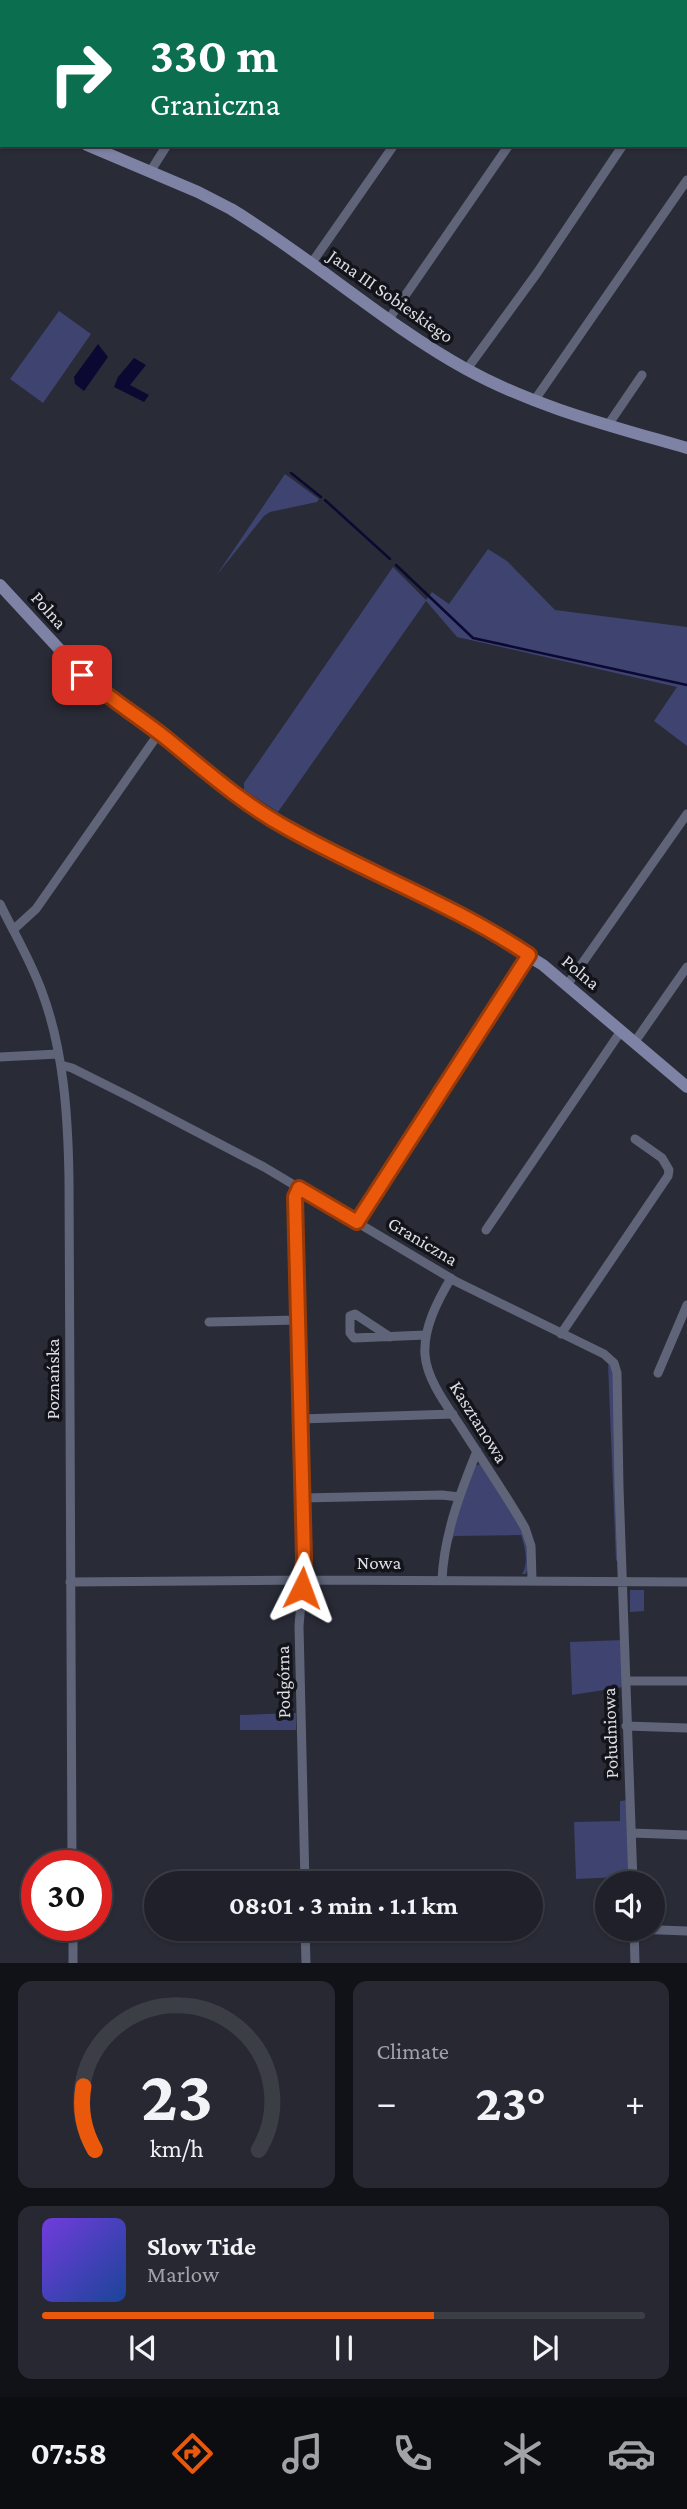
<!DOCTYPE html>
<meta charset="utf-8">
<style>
:root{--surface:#1f2029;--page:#272831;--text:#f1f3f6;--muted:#a1a3a8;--line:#3c3e46;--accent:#ea580c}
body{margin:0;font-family:"Crimson Pro",serif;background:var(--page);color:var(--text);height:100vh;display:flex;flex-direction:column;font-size:26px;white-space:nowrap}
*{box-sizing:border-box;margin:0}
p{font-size:23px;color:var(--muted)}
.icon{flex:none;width:38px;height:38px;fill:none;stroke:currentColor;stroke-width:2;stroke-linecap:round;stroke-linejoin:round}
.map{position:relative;height:1963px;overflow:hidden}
.drawer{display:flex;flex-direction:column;gap:18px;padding:18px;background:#111217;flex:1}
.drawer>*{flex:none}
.hud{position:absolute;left:0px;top:0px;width:688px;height:147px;box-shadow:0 2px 5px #0004,0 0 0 2px var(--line);background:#0b6e4f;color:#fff;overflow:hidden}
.tools{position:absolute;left:595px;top:1871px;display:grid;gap:14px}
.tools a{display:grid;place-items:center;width:70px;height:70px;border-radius:50%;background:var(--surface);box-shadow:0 2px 5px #0004,0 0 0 2px var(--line);font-size:35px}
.speed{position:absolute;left:21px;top:1850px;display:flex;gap:14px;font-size:35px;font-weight:700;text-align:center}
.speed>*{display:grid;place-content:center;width:91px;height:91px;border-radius:50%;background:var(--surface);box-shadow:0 2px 5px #0004,0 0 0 2px var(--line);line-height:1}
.speed .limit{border:10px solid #d22;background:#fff;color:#111}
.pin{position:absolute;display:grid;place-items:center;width:60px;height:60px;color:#fff;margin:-30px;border-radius:14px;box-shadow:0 4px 10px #0006}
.me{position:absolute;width:77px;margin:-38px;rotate:3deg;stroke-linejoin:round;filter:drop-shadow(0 0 5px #0008)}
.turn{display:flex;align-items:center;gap:24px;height:147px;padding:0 35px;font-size:32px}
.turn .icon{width:91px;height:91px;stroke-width:2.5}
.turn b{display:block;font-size:49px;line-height:60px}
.big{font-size:52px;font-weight:700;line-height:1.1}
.drawer .widget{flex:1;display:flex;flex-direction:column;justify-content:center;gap:10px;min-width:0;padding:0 24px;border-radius:14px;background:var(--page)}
.drawer .dial{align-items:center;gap:0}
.dial svg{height:182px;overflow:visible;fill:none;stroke:var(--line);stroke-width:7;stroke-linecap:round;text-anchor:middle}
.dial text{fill:var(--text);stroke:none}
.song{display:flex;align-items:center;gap:21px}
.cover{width:84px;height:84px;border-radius:10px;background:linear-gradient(135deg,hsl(260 70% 55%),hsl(220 70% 35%))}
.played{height:7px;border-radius:4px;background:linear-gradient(90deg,var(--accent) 65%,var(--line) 65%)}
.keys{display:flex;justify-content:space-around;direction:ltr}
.heat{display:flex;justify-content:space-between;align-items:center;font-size:38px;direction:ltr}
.drawer .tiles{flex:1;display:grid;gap:18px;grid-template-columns:1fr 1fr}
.widget:last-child{grid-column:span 2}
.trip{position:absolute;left:144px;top:1871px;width:399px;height:70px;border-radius:35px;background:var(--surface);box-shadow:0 2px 5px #0004,0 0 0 2px var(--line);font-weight:700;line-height:70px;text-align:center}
.tab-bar{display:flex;height:112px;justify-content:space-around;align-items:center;background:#0c0d10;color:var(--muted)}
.tab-bar .icon{width:49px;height:49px}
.tab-bar .selected{color:var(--accent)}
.tab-bar b{font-size:32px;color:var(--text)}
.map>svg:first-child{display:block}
.green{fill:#3e4370}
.water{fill:#0b0931}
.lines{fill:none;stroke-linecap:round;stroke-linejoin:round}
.stream{stroke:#0b0931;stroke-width:2.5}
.street{stroke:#606479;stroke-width:9}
.secondary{stroke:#7e83a5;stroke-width:12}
.route-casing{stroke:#983908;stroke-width:18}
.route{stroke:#ea580c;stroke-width:12}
.labels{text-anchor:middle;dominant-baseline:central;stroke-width:7;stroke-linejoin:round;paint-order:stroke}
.street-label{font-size:19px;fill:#dcdde5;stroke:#131419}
</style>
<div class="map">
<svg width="687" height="1963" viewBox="0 0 687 1963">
<rect width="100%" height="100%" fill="#292b37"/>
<!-- green -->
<path class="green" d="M59,311L91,334L43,403L10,379Z
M285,474L319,499L317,502L270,512L264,516L216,576Z
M488,549L507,561L555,610L687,627V746L654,721L677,687L457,637L426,601L278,812L244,790V783L393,567L426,600L432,592L449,604Z
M608,1364L613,1367L618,1560L616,1561Z
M480,1464C500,1488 538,1544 526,1574H522C529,1563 525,1547 521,1535L454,1536L449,1548L461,1503L475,1466Z
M630,1590H644V1611L630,1612Z
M623,1640V1687L572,1695L570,1642Z
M296,1713V1730H240V1715Z
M628,1800L630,1883H620V1877L576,1879L574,1822L620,1821V1801Z"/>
<!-- water -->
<path class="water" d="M98,344L108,357L84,391L75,384L74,377Z
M134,358L146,365L130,385L149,395L144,402L114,387L118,377Z"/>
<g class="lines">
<!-- stream -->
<path class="stream" d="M291,473L321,497
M325,500L390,559
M396,565L473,638L687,685"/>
<!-- street -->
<path class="street" d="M351,0L354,2
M153,2L154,0
M265,2L266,0
M492,2L493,0
M608,2L609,0
M686,55L687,54
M150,172L167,145
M311,264L394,145
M389,319L509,145
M467,369L537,273L623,145
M534,401L687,180
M608,425L642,375
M0,904C14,933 31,961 42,992C64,1051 68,1117 69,1179L72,1866
M13,930L36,909L159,733
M567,985L687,814
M634,1043L687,967
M0,1057L58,1054
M61,1065L72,1068L130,1097L264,1167L457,1282L604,1354L614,1363L617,1373L619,1487L633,1883
M299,1188L294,1205L304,1567L299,1626L305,1883
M357,1221L529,955
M486,1230L621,1031
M451,1278C438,1300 423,1328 425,1355C427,1380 447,1406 461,1427C482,1460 505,1493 525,1528L531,1546L532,1580
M209,1322L298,1320
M561,1334L668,1176L669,1170L662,1158L635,1139
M390,1337L355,1314L350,1316V1333L354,1338L426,1335
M658,1373L687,1305
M301,1419L453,1414
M303,1498L442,1495L459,1497
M442,1580C444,1535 460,1493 477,1451
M70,1582L304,1580L687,1582
M626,1681H687
M626,1726L687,1728
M632,1833L687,1835
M73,1925V1963
M305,1928L306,1963
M634,1928L635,1963
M634,1929L687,1931"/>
<!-- secondary -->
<path class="secondary" d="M0,108L2,109
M87,145L198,192L231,209C312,258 383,323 466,369C535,407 611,426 687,448
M0,585L86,678L243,801L292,831L418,893L473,922L543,965L687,1087"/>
</g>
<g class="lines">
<!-- route casing -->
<g class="route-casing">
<path id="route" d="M82,675C109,698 139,717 167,739C206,771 243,804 287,828C367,873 453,904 529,955L357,1222L299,1188L295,1197L304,1558L302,1588"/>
</g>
<!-- route -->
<use href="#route" class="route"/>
</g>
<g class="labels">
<!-- street labels -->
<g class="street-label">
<text transform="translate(391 296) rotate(35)">Jana III Sobieskiego</text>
<text transform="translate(49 610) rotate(48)">Polna</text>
<text transform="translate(581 972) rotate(40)">Polna</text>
<text transform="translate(423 1241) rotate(31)">Graniczna</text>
<text transform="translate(52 1379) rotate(-90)">Poznańska</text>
<text transform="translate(479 1422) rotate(58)">Kasztanowa</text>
<text x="379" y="1562">Nowa</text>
<text transform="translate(283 1682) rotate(-91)">Podgórna</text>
<text transform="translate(610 1733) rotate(-92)">Południowa</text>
</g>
</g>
</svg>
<div class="tools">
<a><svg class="icon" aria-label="sound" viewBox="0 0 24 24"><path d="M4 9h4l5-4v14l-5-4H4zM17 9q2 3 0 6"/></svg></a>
</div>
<div class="speed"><div class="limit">30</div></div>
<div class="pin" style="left:82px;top:675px;background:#d93025"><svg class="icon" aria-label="arrive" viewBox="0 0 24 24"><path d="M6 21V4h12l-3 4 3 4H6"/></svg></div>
<svg class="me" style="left:302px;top:1588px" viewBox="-20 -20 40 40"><path d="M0-17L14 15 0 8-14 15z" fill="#ea580c" stroke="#fff" stroke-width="4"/></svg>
<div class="trip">08:01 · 3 min · 1.1 km</div>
<div class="hud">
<div class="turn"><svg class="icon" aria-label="right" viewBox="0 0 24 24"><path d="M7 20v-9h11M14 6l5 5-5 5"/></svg><div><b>330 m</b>Graniczna</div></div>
</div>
</div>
<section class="drawer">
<div class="tiles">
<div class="widget dial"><svg viewBox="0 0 100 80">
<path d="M14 69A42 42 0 1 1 86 69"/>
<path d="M14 69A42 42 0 0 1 9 41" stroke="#ea580c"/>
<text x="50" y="56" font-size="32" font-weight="700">23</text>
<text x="50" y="72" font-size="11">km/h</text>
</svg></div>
<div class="widget"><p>Climate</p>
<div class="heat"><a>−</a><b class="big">23°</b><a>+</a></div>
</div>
<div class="widget">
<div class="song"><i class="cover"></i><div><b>Slow Tide</b><p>Marlow</p></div></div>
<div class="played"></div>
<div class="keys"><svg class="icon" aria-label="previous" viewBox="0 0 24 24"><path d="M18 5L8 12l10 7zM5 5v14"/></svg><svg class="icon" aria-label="pause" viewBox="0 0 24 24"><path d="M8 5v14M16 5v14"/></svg><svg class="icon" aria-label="next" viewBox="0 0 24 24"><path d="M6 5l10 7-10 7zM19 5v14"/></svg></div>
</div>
</div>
</section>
<nav class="tab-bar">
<b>07:58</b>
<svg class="icon selected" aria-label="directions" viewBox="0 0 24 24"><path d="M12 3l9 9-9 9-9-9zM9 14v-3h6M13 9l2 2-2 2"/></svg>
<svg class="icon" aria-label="music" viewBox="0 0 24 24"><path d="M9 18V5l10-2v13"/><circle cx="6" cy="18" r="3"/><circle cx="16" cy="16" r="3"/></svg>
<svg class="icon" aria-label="phone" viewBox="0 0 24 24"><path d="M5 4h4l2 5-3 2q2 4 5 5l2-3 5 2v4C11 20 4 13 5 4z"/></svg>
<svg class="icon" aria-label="climate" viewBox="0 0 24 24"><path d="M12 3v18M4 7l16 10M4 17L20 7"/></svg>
<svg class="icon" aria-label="car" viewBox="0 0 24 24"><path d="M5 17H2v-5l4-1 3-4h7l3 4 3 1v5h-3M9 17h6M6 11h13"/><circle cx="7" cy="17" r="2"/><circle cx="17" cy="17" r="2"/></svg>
</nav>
